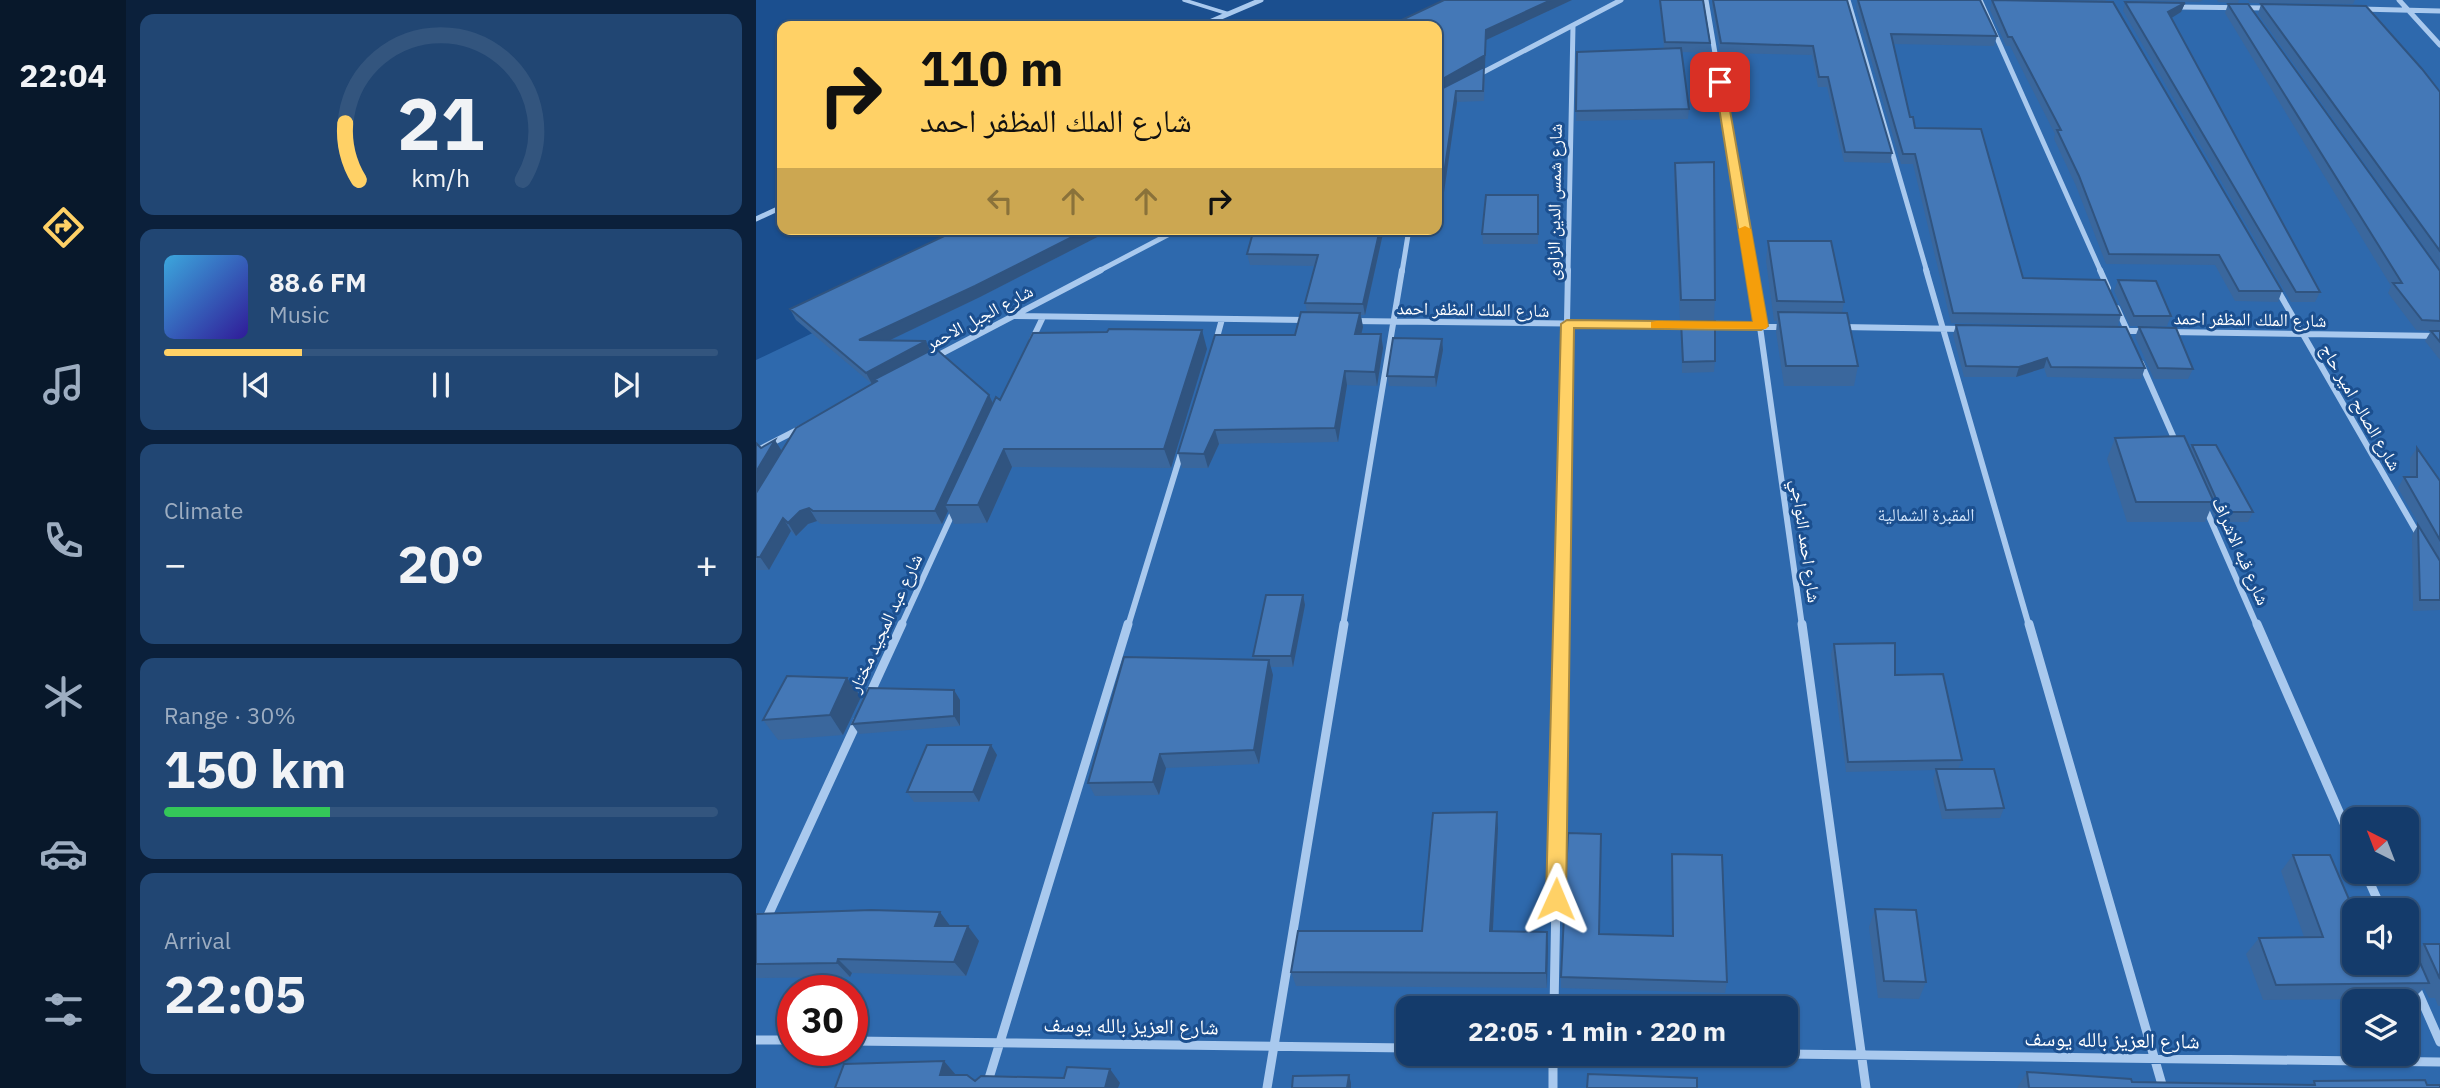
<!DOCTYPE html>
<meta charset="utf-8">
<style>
:root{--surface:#143b6b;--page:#214673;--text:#f1f3f6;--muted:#9dadc1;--line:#33557e;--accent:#ffd166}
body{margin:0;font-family:"IBM Plex Sans","Noto Naskh Arabic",sans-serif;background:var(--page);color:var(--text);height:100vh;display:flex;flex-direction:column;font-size:26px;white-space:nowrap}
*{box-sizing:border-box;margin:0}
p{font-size:23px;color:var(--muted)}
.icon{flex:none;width:38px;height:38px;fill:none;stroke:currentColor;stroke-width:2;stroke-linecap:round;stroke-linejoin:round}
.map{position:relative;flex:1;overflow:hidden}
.side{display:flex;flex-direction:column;gap:14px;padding:14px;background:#0b203b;width:630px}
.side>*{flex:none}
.guide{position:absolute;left:21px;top:21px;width:665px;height:214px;border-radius:14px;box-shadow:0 2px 5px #0004,0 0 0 2px var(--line);background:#ffd166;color:#111;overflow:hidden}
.needle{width:46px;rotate:318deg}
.buttons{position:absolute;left:1586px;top:807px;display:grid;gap:14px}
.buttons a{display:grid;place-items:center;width:77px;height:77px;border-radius:14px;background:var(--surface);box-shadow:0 2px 5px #0004,0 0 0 2px var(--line);font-size:35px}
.speed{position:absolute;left:21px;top:975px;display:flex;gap:14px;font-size:35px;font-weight:700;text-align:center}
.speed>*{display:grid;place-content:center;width:91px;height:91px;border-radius:50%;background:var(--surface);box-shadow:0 2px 5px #0004,0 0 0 2px var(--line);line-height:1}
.speed .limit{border:10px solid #d22;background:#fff;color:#111}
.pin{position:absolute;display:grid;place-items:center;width:60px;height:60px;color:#fff;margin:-30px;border-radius:14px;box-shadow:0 4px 10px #0006}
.me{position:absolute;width:77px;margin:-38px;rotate:1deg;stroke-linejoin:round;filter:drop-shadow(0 0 5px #0008)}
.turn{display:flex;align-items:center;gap:24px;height:147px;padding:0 28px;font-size:32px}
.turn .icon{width:91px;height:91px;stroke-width:2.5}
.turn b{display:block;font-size:49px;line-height:60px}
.lanes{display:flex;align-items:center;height:66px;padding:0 28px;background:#0003;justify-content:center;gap:35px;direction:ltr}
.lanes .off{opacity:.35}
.big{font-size:52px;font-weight:800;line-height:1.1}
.side .widget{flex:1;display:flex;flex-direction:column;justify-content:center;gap:10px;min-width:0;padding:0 24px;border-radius:14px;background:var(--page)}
.side .dial{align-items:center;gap:0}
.dial svg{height:182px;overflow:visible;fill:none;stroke:var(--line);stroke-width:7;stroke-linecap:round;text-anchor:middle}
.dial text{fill:var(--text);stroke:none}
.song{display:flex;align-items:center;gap:21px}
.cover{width:84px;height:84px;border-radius:10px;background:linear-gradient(135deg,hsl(200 70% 55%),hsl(250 70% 35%))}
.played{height:7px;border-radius:4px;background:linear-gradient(90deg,var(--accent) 25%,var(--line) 25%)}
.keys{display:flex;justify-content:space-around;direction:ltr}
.heat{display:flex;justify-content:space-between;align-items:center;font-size:38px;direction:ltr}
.charge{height:10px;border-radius:5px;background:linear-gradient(90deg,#34c759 30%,var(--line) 0)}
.trip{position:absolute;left:640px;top:996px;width:402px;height:70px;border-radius:14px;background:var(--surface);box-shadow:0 2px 5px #0004,0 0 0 2px var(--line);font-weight:800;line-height:70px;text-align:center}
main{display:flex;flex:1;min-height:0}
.menu{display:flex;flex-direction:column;width:126px;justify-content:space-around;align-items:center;background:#08182b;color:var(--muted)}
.menu .icon{width:49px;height:49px}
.menu .selected{color:var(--accent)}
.menu b{font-size:32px;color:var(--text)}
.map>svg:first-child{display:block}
.green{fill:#2e69ad;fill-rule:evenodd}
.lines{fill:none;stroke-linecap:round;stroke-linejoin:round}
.service{stroke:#a9c9ee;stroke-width:3.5}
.minor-far2{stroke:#a9c9ee;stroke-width:5}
.minor-far1{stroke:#a9c9ee;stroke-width:6}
.minor{stroke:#a9c9ee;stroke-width:9}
.wall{fill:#3a679d}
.shaded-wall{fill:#305480}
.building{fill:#4478b7;stroke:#305480;stroke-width:2}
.route{fill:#ffd166;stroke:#a68842;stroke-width:2}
.slow{fill:#f59e0b}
.labels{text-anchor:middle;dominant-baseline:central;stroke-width:6;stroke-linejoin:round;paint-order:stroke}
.street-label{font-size:18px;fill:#fff;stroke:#1b4f8f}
.park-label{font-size:18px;fill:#cfe3fa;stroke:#1b4f8f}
.near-street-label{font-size:21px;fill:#fff;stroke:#1b4f8f}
</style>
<main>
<nav class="menu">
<b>22:04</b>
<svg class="icon selected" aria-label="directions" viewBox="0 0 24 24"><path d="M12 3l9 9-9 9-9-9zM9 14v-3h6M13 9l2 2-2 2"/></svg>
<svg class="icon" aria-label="music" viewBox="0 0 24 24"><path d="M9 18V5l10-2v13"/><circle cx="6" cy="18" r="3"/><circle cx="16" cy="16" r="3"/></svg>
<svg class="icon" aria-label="phone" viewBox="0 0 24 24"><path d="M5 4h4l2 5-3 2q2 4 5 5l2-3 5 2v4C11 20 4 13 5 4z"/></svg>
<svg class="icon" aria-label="climate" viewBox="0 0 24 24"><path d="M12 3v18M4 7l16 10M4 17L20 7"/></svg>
<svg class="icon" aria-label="car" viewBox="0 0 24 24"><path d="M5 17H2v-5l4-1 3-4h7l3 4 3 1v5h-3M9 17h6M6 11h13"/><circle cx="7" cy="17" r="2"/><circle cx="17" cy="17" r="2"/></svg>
<svg class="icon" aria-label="filters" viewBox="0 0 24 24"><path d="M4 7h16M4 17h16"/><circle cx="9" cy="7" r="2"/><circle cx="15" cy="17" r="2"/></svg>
</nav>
<section class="side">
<div class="widget dial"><svg viewBox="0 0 100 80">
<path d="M14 69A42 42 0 1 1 86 69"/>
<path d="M14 69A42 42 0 0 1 8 44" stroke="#ffd166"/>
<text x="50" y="56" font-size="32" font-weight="700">21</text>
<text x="50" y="72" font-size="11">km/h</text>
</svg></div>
<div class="widget">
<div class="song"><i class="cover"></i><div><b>88.6 FM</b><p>Music</p></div></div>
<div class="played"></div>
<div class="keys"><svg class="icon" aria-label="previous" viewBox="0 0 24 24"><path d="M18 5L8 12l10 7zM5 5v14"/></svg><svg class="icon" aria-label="pause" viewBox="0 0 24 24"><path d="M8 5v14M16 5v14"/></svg><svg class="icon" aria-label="next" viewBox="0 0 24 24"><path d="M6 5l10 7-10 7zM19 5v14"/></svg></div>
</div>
<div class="widget"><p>Climate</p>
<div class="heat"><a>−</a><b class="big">20°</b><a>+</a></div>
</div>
<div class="widget"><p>Range · 30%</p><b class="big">150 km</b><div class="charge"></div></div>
<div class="widget"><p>Arrival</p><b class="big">22:05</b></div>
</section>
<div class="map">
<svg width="1684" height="1088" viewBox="0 0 1684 1088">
<rect width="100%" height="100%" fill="#1b4f8f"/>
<!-- green -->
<path class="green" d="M742,0H1684V1088H0V360L274,229H681V30ZM1598,819H1650V872H1598ZM1598,910H1650V962H1598ZM37,990H96V1050H37ZM1598,1001H1650V1054H1598ZM653,1008H1031V1054H653Z"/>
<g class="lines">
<!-- service -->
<path class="service" d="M428,0L473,14"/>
<!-- minor-far2 -->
<path class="minor-far2" d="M950,0L996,272
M1092,0L1171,272
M1224,0L1345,272
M1643,0L1684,45
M1419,7L1512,8
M1604,9L1684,11
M444,26L505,0
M720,76L865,0
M0,219L26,207
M341,272L423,229
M646,272L653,229
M812,272L817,26"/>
<!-- minor-far1 -->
<path class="minor-far1" d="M996,270L1046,626
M1170,270L1273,626
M1344,270L1352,288
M1521,289L1663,536
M1361,308L1372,332
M254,316L549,320
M596,321L934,325
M950,326L1029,327
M1086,327L1207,329
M1363,331H1389
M1412,332L1684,336
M276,340L287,317
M460,341L466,319
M179,357L345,270
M1385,363L1421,445
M0,451L45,428
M1449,507L1501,626
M145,626L198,510
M372,626L426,450
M587,626L646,270
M805,626L812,270"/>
<!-- minor -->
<path class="minor" d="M1046,624L1110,1088
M1273,624L1407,1088
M1501,624L1598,846
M113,696L146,624
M1609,872L1626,910
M9,922L102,720
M1659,985L1684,1042
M798,1008L805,624
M0,1040H37
M96,1041L653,1048
M797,1054V1088
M1028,1054L1684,1062
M230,1088L372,624
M511,1088L588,624"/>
</g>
<!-- wall -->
<path class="wall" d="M688,0H816L730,40L729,66L708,78H729L728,101L701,102L684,220H681V26Z
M903,0H947L954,43V53L926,52L933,109L932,119L820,121L821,52L908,49Z
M957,0H1091L1136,153L1134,163L1088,162L1071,87H1062L1056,55L964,53L956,5Z
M1101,0H1224L1241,36L1238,46L1137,44L1154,117L1159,128L1267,278L1365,315L1362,326L1195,323L1157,164H1145L1100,7Z
M1236,0L1526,291L1522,302L1479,301L1459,265L1350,264L1320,186L1298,139L1299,134L1254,46H1250L1234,10Z
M1301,0H1350L1349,1Z
M1360,0H1447L1443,2Z
M1461,0H1483L1482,3L1462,2Z
M1492,0H1599L1597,4L1494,3Z
M1369,2L1429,3L1425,12L1415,18L1564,292L1559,302H1535L1367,11Z
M1472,4L1684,271V360L1669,341L1675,331L1660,330L1632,293L1635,286L1469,13Z
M1505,4L1684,92V269L1502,14Z
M919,163L959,300L958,320H924L918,182Z
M782,195V244H727L726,234Z
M203,229H357L224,297L132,341H170L174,350L233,395L237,403L451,349L415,468L256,467L231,523L198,524L192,511L186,524H65L61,521L52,524L40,536L35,531L13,570H0V443L5,448L26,451L120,382L116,384L40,320L34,309Z
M498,229H628L609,315H605L607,327L605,334H625L627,348L621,386L591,385L582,442L463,444L452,468H426L422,453L539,335L551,312L549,303L559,266L494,265L491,254Z
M1012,241L1088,302L1086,313L1102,366L1098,386H1028L1020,332L1021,321H1018L1010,261Z
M1362,280L1415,316L1411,326H1374L1358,291Z
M925,321L959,361L958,372L926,373Z
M1200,325L1389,368L1385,379L1291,377L1288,368L1260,377H1208L1197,335Z
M1383,327L1437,369L1432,379H1398L1379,337Z
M686,339L687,350L680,387L633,386L631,376Z
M1359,438L1434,450L1436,445L1497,512L1492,522H1461L1455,508L1449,522H1371L1351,459Z
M1661,448L1684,481V610L1657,611L1656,535L1662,525L1666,530L1642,488L1648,477H1654V458Z
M547,595L549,605L537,667H514L517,675L503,764L410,768L403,795L339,796L332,783L498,660L497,656Z
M1078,644L1139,675L1206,760L1202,769L1248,808L1244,818L1186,819L1177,779L1180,770L1090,772L1075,654Z
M91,678L105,697L87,735L22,740L7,720Z
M198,690L204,700V726L103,734L96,724Z
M235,745L241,755L223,802H158L151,792Z
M742,828L737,931L791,932V988L540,986L535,972L666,931Z
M916,854L971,982L969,993L805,988V977L843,934L916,936L915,866Z
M1537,855L1598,962L1658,949L1659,952L1668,944H1684V1006H1682L1679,998H1673L1668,988L1657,999L1507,1000L1490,954L1503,938L1548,937L1525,871Z
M1119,909L1170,982L1163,999L1122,998L1113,927Z
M0,914L195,926L223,941L210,976L96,973L94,977L0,978Z
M1271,1072L1376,1082L1553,1085L1558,1081L1671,1085L1684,1088H1261Z"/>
<!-- shaded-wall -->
<path class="shaded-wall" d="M795,0H816L730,40L729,66L681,93V82L730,30Z
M1429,3L1425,12L1409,22L1412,12Z
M700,91L701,102L684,220L683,209Z
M332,229H357L224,297L109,352L103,340Z
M624,229H628L609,315L607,304Z
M604,313L607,327L602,348L599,334Z
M446,330L451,349L415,468L408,449Z
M625,334L627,348L621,386L619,372Z
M686,339L687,350L680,387L679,377Z
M170,341L175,353L119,379L120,382L116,384L110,373Z
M1291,358L1288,368L1260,377L1263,367Z
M589,371L591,385L582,442L579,428Z
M233,395L239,408L189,505L192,511L186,524L179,511Z
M459,430L463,444L452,468L448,454Z
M19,440L27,453L0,498V472Z
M248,449L256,467L231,523L222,505Z
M53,508L61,521L52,524L40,536L32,523L44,511Z
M27,518L35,531L13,570L4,557Z
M547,595L549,605L537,667L535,656Z
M513,660L517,675L503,764L498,750Z
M91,678L105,697L87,735L74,715Z
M198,690L204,700V726L198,716Z
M235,745L241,755L223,802L217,792Z
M404,754L410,768L403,795L397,782Z
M741,812L742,828L736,947L734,931Z
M184,912L195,927L179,926Z
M212,926L223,941L210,976L198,962Z
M791,932L792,947L791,988L790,973Z
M82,959L96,973L94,977L81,963Z
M188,1061L200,1075H184Z
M354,1069L364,1083L362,1088H349Z
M593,1075L595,1083V1088H591Z"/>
<!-- building -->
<path class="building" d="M688,0H795L730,30L729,55L681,82V26H633Z
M904,0H947L954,43L909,42Z
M957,0H1091L1136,153L1089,152L1072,77H1063L1057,46L965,43Z
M1102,0H1224L1241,36L1135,34L1154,117H1157L1159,128L1225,129L1267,278L1349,280L1365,315L1197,313L1159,154H1147Z
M1236,0L1357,2L1526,291H1483L1463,255L1353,254L1323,176L1301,130H1305L1256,37H1252Z
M1369,2L1429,3L1412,12L1564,292H1540Z
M1472,4H1492L1684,271V321L1666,320L1637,283H1646Z
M1505,4L1610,6L1666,69L1684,92V251Z
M925,48L933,109L820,111L821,52Z
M728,67L727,91H700L683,209H681V91Z
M958,162L959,300H925L919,163Z
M730,195H782V234H726Z
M203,229H332L219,286L103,340L170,341L110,373L34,309Z
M498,229H624L607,304L549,303L562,255L491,254Z
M1012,241H1075L1088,302L1021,301Z
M1362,280L1400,281L1415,316H1378Z
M545,312L604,313L599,334H625L619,372L589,371L579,428L459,430L448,454L422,453L459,335H539Z
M1022,312L1091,313L1102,366H1030Z
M925,321H959V361L927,362Z
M1200,325L1370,327L1389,368L1295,367L1291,358L1263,367L1210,366Z
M1383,327L1420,328L1437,369L1402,368Z
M353,329L446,330L408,449H248L222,505H189L240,397L244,400L277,333L351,332Z
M1675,331H1684V342Z
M637,338L686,339L679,377L631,376Z
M179,348L233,395L179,511H57L53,508L44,511L32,523L27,518L4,557H0V493L40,428L121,381L119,379Z
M1428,436L1458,502H1380L1359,438Z
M19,440L0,472V443L5,448Z
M1436,445H1460L1497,512H1466Z
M1661,448L1684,481V540L1648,477H1661Z
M1662,525L1684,561V600H1664Z
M510,595H547L535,656H497Z
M1139,643V675L1187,674L1206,760L1092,762L1078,644Z
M368,657L513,660L498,750L404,754L397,782L332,783Z
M31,676L91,678L74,715L7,720Z
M113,688L198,690V716L96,724Z
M171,745H235L217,792H151Z
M1180,769H1238L1248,808L1190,810Z
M741,812L734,931L791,932L790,973L535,972L542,931H666L677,813Z
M812,833L845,834L843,934L917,936L916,854L966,855L971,982L805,977Z
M1537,855H1574L1598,911V962H1650V942H1659L1658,949L1673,983L1520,985L1503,938L1567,937Z
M1119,909L1160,910L1170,982L1128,981Z
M115,910L184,912L179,926H212L198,962L82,959L81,963L0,964V914Z
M1668,944H1684V979Z
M188,1061L184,1075H211L219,1081L225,1076L308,1078L311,1067L354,1069L349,1088H79L88,1064Z
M1271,1072L1375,1079L1376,1082L1559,1085L1558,1081L1669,1080L1671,1085H1684V1088H1273Z
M832,1074L941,1078V1088H831Z
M593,1075L591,1088H536L537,1076Z"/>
<!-- route -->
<path class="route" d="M964,78L969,82L1012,326L1005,330L818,328L810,899L807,905L800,908L793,905L790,899L805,324L811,320L997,322L959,82Z"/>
<!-- slow -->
<path class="slow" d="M989,226L995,229L1012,326L1010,329L895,328V322L900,321L997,322L982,229Z"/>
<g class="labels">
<!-- street labels -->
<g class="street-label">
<text transform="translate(798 202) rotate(-89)">شارع شمس الدين الزاوى</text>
<text transform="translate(717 309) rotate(1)">شارع الملك المظفر احمد</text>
<text transform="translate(223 317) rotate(-28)">شارع الجبل الاحمر</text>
<text transform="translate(1494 319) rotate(1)">شارع الملك المظفر احمد</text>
<text transform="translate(1605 407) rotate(60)">شارع الصالح امير حاج</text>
<text transform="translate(1050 541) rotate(82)">شارع احمد النواجي</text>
<text transform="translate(1485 551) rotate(66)">شارع قبه الاشراف</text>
<text transform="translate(129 623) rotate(-65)">شارع عبد المجيد مختار</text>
</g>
<!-- park labels -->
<g class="park-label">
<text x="1170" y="514">المقبرة الشمالية</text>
</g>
<!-- near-street labels -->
<g class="near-street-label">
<text transform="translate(375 1025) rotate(1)">شارع العزيز بالله يوسف</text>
<text transform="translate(1356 1039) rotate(1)">شارع العزيز بالله يوسف</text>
</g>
</g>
</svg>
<div class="buttons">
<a><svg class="needle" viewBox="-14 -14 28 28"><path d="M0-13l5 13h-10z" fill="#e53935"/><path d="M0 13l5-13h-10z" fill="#9dadc1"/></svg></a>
<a><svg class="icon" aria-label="sound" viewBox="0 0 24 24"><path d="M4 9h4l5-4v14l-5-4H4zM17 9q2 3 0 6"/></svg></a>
<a><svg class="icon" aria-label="layers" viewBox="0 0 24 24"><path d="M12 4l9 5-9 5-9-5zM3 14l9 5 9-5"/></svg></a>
</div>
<div class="speed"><div class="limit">30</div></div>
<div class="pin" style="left:964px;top:82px;background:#d93025"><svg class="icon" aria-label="arrive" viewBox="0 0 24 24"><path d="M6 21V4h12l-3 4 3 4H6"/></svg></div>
<svg class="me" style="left:800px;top:899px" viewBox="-20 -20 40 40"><path d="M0-17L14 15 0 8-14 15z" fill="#ffd166" stroke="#fff" stroke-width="4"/></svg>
<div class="trip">22:05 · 1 min · 220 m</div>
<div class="guide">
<div class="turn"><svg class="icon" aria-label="right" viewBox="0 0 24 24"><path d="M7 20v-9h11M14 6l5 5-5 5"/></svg><div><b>110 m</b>شارع الملك المظفر احمد</div></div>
<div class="lanes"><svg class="icon off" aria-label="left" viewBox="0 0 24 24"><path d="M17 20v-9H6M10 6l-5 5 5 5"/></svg><svg class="icon off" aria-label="ahead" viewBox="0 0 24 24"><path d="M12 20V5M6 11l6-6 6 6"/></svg><svg class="icon off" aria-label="ahead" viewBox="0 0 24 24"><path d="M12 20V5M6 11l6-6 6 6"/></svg><svg class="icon" aria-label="right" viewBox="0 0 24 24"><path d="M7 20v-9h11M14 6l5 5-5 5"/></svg></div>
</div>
</div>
</main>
